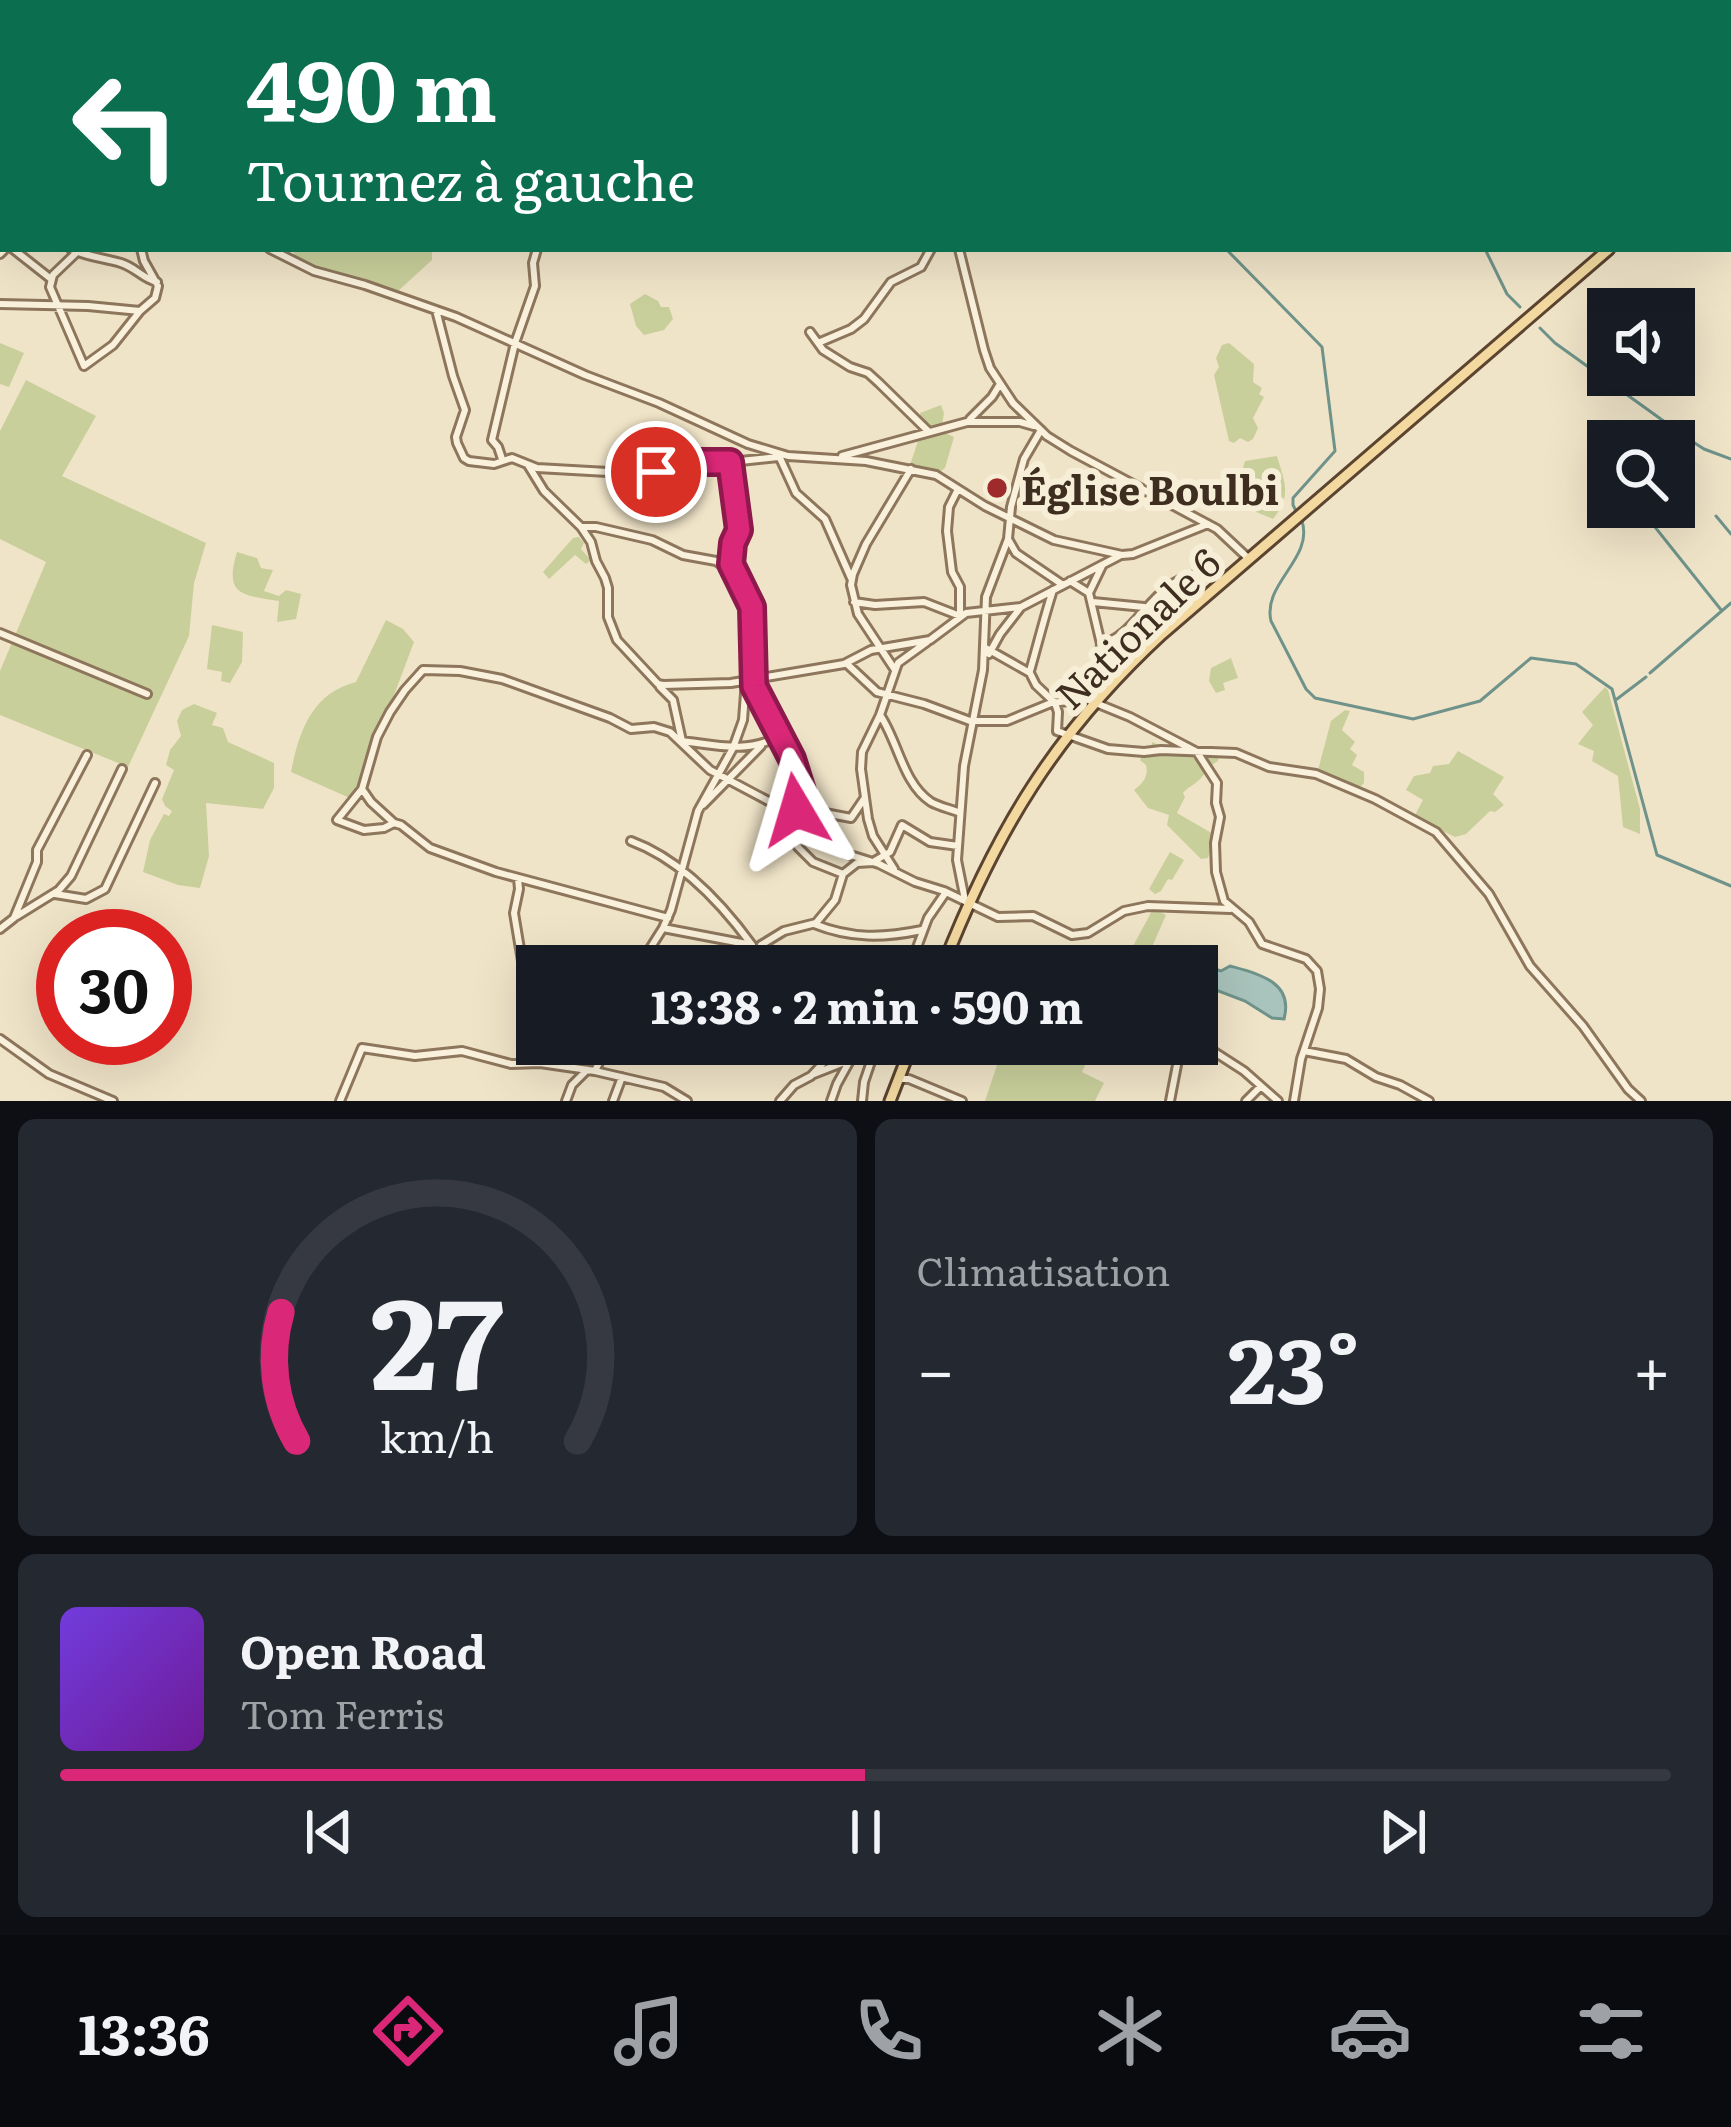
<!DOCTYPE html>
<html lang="fr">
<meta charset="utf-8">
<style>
:root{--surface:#171b24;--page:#242831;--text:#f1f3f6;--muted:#9ea1a6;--line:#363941;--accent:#db2777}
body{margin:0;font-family:Literata,serif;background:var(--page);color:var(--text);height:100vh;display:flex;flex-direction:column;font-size:45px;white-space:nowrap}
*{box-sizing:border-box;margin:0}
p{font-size:39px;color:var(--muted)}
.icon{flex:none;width:66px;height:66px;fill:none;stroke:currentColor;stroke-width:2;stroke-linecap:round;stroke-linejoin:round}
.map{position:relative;height:1101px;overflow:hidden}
.sheet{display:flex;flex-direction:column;gap:18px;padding:18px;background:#0d0f14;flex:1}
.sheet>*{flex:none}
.hud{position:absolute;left:0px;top:0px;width:1731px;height:252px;box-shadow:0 12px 48px #0002;background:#0b6e4f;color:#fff;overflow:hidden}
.controls{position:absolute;left:1587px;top:288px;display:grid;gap:24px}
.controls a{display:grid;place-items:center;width:108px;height:108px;border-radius:0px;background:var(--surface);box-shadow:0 12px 48px #0002;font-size:60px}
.speed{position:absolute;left:36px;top:909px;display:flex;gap:24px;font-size:60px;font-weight:700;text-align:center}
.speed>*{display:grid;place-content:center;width:156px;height:156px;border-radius:50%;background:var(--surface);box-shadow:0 12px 48px #0002;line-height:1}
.speed .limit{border:18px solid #d22;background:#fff;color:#111}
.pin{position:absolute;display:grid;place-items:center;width:102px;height:102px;color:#fff;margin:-51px;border:6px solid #fff;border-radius:50%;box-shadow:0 3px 12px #0007}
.me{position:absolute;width:132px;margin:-66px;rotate:353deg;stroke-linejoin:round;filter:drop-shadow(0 0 9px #0008)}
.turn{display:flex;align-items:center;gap:42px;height:252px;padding:0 48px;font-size:54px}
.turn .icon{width:156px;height:156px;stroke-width:2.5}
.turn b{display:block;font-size:84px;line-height:102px}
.big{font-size:90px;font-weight:700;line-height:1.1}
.sheet .card{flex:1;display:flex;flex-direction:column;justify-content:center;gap:18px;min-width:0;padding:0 42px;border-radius:18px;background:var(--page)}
.sheet .dial{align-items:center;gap:0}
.dial svg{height:312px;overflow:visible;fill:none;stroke:var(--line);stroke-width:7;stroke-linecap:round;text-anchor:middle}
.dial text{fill:var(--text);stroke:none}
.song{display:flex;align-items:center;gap:36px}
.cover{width:144px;height:144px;border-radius:18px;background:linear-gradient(135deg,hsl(260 70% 55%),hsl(280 70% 35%))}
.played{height:12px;border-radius:6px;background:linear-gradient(90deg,var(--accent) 50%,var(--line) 50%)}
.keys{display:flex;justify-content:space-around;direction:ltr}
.heat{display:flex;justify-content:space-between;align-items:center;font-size:66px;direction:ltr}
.sheet .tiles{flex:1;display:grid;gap:18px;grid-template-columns:1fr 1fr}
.card:last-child{grid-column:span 2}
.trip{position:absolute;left:516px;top:945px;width:702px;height:120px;border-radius:0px;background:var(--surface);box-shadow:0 12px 48px #0002;font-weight:700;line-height:120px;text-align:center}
.dock{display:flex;height:192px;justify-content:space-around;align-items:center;background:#090b0e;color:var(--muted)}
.dock .icon{width:84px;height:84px}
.dock .selected{color:var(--accent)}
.dock b{font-size:54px;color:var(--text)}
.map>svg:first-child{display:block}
.green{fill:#c9cf9b}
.water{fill:#a9c4bc;stroke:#6f938a;stroke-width:3}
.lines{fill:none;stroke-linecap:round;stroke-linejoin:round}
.stream{stroke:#6f938a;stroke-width:3}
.minor-casing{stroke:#8d765c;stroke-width:12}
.major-casing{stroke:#5b4430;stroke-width:15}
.minor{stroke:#faf1dc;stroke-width:6}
.major{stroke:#f3d9a0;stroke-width:9}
.route-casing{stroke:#8e194d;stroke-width:30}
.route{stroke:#db2777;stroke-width:21}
.poi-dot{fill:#9e2a2b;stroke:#f7eed8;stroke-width:4.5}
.labels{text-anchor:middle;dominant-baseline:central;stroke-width:12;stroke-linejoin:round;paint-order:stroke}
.poi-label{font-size:39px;font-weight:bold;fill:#3d2e20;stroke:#f7eed8;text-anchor:start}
.street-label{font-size:39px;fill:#3d2e20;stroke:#f7eed8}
</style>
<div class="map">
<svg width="1731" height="1101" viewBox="0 0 1731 1101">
<rect width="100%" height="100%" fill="#f0e4c8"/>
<!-- green -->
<path class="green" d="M292,249H432V260L397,292L317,268L297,259Z
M645,294L658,301L661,307H669L673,319L664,330L644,335L636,326L630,304Z
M0,343L24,353L9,387L0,384Z
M1229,343L1254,364L1253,382L1262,388L1259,394L1264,397L1253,418L1258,428L1253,439L1248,442L1240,438L1234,443L1229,441L1214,375L1219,367L1216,358L1222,345Z
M26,380L96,416L62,476L206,543L194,583L189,636L128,767L0,715V671L46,562L0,539V431Z
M941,405L944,413L941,431L954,437L945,468L936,475L909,468L922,429L920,413Z
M1277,456C1285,483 1292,496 1273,519L1256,512L1254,502L1257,487L1242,471L1245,461Z
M579,537L584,543L581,549L591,560L586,564L575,555L549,579L543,572L573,538Z
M237,552L257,558L261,568L273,570L264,591L279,596L286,590L301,594L296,619L277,622L279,601C241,595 224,595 237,552Z
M386,620L403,629L414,642L367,767L352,799L291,772C299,731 312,693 356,682Z
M212,625L243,632L242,662L230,683L221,681L222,672L207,669Z
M1231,658L1238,678L1223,683L1225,690L1216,693L1209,681L1211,668Z
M1605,687L1608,690L1640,809V834L1623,827L1618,776L1592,761L1594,751L1578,744L1593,725L1582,712Z
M194,704L217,713L212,725L223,728L228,742L274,763V788L263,809L206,803L209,856L200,888L178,885L143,872L150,840L164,814L169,816L172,811L165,806L162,799L174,770L166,765L170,750L181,736L177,721L182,710Z
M1345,710L1350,711L1342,730L1355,742L1350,749L1357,755L1352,765L1364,772V783L1358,789L1338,779L1317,774L1331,721Z
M1152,742L1159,745L1161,749L1219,755L1218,761C1208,766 1207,773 1199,780C1194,785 1188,787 1183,793L1185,797L1177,813L1215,835L1208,858L1201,859L1167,825L1169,815L1148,808L1134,790C1143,783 1149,776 1146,765L1140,760L1142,756L1150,755Z
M1458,751L1504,777L1493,794L1504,805L1495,812L1490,811L1466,834L1455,837L1414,817L1423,800L1406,790L1414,776L1430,773L1433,766L1449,764Z
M1170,852L1184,860L1172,880L1168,879L1161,891L1155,894L1149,889Z
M1153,909L1166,915L1148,956L1132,948Z
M1004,1044H1014L1025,1049L1028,1044H1095L1082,1072L1104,1083L1095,1101H985Z"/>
<!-- water -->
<path class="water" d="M1176,957L1221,971L1230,966C1259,974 1294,982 1284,1019L1272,1018L1245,1001L1200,984L1197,982V966H1177Z"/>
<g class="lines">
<!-- stream -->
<path class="stream" d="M1638,0L1644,3
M1431,3L1432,0
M1728,37L1731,38
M1226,249L1322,347L1335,451L1293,498V505L1296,511
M1485,249L1507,294L1520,307
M1540,328L1555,343L1690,440L1704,449L1731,459
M1639,507L1722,611
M1716,516L1731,534
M1302,521C1314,559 1262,583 1271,621L1306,689L1315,698L1413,719L1480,701L1531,658L1576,664L1612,689L1657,855L1731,886
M1650,673L1731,603
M1617,699L1646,677"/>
<!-- minor casing -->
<g class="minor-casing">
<path id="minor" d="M6,0L7,3
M149,0L153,3
M845,0L848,3
M22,3L27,0
M666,3V0
M808,3L812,0
M932,3L933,0
M0,27L3,17
M0,99L3,100
M0,214L3,216
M0,229L3,233
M13,249L51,279
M71,249C88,257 104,258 121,263C135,267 143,279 157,282
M270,249L314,271L365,285L456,317L585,375L659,403L748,444L788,456L866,461L936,475L985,506L1054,540L1122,555L1133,554L1208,524
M959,249L984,350L990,368L1013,403L1047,436L1071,451L1217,529L1249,559
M77,252L53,275L50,287L84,366L113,345L140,311
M0,254L5,249
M0,304L88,306L140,311L155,298L158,286L144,261L141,249
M436,310L453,376L465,410L456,437L457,443L464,458L469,461L494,464L512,458L537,468L643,474L694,462H731L778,457
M810,332L823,350L850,367L868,373L879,383L928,431
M818,343L851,329L864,319L891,282L921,267L931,249
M970,419L992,397L1000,384
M842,456L967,422H1020L1034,426
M780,458L796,493L825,519L851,578
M502,459L498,447L492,440L515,343L535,286L533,263L537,249
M731,462L739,530L730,557L733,570
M528,465L544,491L581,527H596L652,540L683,555L716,561L735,575L753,615L754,686L792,759L803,794L794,821L798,847L813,862L843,874
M581,527L591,542L596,561L605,578L608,588V617L617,640L658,684L663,685L731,683L844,664L871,650L930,640L966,613L1021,607L1119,556
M1008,539L1016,553L1063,585
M1102,566L1089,593L1101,644L1099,668L1105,678
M1070,581L1089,593
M854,602L875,605L924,602L960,616V587L952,572L947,531L949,507L958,489
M1093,602L1144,607L1166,619
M0,633L147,694
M1101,644C1137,637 1152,581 1196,575
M984,647L1030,673L1036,685L1055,703L1058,712L1057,731L1108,749L1144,752L1161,750L1236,753L1269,767L1316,774L1375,799L1436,832L1489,894L1530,966L1583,1026L1628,1089L1641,1101
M989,654L1000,634L1021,607
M846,663L877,692L924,704L970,721H1007L1051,703L1086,699L1130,717L1197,752L1217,783L1216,803L1220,817L1215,843L1216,872L1224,901L1249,922L1262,944L1306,959L1317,971L1320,989L1318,1008L1301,1059L1294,1101
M895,670L858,614L851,585L853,574L866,544L911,469
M1030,671C1038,643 1044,618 1053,590
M660,687L673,700L682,741C716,745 748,754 779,736
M880,715C898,741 903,784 931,802C940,807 951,809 960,813
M362,789L371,802L394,823
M703,805L761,746
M631,841C680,859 722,904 752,945L663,928
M844,853L879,864L915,882L944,891L998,917L1033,916L1072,935L1088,933L1124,911L1148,906L1230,909
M894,869L873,836L868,819L861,769L862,752L880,715L898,663L927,642
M518,879L519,889L514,913L525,979L524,1035L528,1063
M55,894L86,899L105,889L155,783
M965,900L957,860L964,766L983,670L986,597L1008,539L1011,507L1024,459L1041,430
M17,916L59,890L71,876L122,769
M668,918L496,872L430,848L401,825L394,823L384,828L364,830L337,820L362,789L377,737L390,712L405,690L423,670L460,671L502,679L610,718L631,729L654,727L670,732L710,770L789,812L804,809L851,818L864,799
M814,924C852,939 883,938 922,930
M0,929L14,918L37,862V850L87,755
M761,945L784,931L816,923L835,900L843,874L857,863L873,862L890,852L902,825L930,842L958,846
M763,946L796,966
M639,966L663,928L671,910L698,811L733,748L743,720L746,680
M725,966L737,953L750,946
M910,966L928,918L946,892
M0,1039L49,1074L113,1101
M608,1045C614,1052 625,1048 631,1044
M1304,1051L1346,1059L1376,1077L1400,1085L1429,1101
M595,1071L608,1044
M814,1074L847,1061
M898,1079H909L962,1101
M340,1101L362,1048L415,1056L462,1051L511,1064L540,1063L595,1071L664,1087L687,1101
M566,1101L572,1085L587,1070
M613,1101L622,1077
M780,1101L794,1085L811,1076L841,1044
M831,1101L837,1084L859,1044
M862,1101L864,1082L877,1044
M1170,1101L1177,1065L1174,1047L1213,1051L1244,1071L1278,1101
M1246,1101L1261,1086"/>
</g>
<!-- major casing -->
<g class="major-casing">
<path id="major" d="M1728,147L1731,144
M943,966C996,831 1055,733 1162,634L1609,249
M890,1101L912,1044"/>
</g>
<!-- minor -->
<use href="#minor" class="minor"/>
<!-- major -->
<use href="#major" class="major"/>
</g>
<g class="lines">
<!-- route casing -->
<g class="route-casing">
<path id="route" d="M656,472L694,462H730L739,530L733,543L731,564L752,607L754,686L792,759L803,794L796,810"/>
</g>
<!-- route -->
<use href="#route" class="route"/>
</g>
<!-- markers -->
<circle class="poi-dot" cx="997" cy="488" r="12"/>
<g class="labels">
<!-- poi labels -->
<g class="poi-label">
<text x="1021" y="488">Église Boulbi</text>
</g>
<!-- street labels -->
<g class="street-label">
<text transform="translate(1136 627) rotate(-44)">Nationale 6</text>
</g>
</g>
</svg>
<div class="controls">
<a><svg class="icon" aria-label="sound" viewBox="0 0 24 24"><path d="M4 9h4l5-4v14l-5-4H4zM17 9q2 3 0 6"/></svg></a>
<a><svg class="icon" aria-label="search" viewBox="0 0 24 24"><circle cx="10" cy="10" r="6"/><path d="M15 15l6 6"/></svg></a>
</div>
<div class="speed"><div class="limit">30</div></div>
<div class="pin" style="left:656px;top:472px;background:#d93025"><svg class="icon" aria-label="arrive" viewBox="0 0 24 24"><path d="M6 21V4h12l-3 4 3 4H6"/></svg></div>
<svg class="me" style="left:796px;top:810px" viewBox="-20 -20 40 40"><path d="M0-17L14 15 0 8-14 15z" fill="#db2777" stroke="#fff" stroke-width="4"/></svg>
<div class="trip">13:38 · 2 min · 590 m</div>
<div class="hud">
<div class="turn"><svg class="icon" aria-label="left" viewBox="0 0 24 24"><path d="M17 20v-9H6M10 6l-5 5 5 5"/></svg><div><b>490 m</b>Tournez à gauche</div></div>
</div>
</div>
<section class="sheet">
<div class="tiles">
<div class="card dial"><svg viewBox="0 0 100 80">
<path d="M14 69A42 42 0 1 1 86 69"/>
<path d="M14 69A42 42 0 0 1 10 36" stroke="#db2777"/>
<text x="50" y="56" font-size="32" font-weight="700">27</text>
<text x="50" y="72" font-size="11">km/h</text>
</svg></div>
<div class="card"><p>Climatisation</p>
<div class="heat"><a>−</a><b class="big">23°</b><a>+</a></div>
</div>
<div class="card">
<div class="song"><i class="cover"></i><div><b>Open Road</b><p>Tom Ferris</p></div></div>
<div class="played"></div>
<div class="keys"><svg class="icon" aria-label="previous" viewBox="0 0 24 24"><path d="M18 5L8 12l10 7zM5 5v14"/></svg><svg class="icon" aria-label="pause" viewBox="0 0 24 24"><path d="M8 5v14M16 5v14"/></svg><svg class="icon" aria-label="next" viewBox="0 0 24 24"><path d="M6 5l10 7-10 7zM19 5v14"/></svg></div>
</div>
</div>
</section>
<nav class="dock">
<b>13:36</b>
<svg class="icon selected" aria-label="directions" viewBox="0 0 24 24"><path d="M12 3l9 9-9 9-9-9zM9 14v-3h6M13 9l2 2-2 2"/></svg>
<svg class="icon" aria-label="music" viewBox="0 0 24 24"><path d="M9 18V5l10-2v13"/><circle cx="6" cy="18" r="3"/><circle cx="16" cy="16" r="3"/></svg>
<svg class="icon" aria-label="phone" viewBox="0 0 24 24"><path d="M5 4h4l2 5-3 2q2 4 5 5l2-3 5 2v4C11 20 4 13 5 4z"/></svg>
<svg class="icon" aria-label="climate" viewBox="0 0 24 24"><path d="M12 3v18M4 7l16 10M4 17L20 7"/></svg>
<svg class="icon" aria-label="car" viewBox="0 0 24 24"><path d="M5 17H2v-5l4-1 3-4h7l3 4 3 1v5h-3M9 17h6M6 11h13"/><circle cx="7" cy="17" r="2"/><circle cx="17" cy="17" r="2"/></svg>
<svg class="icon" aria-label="filters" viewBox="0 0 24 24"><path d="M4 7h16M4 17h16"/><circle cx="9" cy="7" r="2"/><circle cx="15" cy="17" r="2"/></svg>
</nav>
